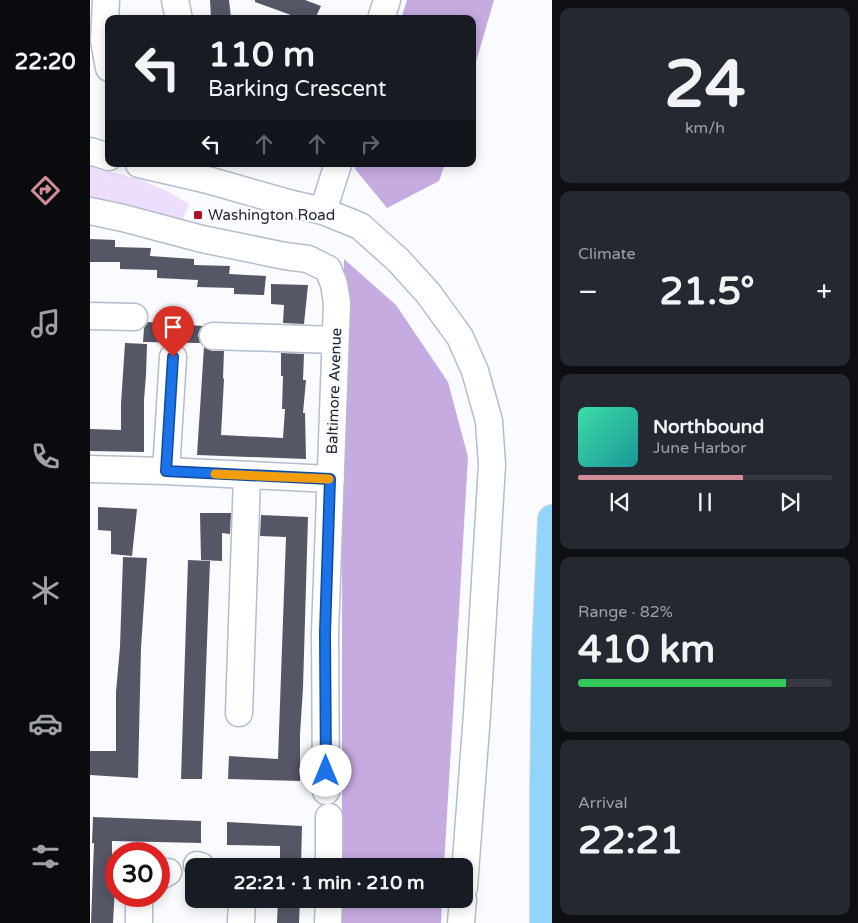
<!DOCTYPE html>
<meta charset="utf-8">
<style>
:root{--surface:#171b24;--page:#242831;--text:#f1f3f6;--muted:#9ea1a6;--line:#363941;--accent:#d18e99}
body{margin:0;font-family:"Varela Round",sans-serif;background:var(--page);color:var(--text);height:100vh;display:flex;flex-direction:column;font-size:19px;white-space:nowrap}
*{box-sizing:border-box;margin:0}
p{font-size:16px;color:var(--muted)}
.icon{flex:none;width:28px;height:28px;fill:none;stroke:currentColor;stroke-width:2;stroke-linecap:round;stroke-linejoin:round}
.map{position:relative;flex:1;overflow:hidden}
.panel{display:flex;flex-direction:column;gap:8px;padding:8px;background:#0d0f14;width:306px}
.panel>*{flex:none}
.guide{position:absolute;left:15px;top:15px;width:371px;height:152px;border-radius:10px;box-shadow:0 2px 12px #0003;background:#171b24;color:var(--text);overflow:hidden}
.speed{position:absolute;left:15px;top:842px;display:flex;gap:10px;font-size:25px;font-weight:700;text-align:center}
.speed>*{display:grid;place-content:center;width:65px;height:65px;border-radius:50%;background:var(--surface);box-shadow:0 2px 12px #0003;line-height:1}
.speed .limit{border:8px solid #d22;background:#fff;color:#111}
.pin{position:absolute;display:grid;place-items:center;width:42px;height:42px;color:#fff;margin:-51px -21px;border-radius:50% 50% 50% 0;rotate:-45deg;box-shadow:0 0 5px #0007}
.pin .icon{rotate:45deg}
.me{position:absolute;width:55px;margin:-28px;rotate:0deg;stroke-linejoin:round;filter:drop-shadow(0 0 4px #0008)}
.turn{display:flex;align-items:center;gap:18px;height:105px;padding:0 20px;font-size:22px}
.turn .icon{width:65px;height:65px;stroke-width:2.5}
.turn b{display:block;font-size:35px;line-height:42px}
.lanes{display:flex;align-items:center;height:48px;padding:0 20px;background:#0003;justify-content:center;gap:25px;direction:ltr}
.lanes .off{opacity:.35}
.big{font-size:38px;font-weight:800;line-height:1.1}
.panel .tile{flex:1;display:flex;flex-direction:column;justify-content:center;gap:8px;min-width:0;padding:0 18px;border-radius:10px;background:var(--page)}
.panel .dial{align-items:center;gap:0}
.dial b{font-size:65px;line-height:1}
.song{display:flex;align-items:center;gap:15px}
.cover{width:60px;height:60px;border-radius:8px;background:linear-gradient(135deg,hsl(160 70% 55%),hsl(180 70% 35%))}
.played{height:5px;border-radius:2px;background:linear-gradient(90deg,var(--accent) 65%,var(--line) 65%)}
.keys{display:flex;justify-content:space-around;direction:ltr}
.heat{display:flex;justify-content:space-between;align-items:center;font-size:28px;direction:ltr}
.charge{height:8px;border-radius:4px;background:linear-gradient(90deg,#34c759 82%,var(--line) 0)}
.trip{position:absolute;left:95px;top:858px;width:288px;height:50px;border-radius:10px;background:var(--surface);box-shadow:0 2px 12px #0003;font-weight:800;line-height:50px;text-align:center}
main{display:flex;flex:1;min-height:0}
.tabs{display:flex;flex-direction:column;width:90px;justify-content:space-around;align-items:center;background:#090b0e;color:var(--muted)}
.tabs .icon{width:35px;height:35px}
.tabs .selected{color:var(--accent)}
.tabs b{font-size:22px;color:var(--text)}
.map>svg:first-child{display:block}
.green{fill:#eedefd}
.forest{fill:#c6abe0}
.building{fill:#565766}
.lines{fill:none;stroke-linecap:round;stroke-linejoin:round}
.minor-casing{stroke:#b3bdcc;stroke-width:29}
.highway-casing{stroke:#d8d8d9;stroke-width:30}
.minor{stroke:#fff;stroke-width:26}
.highway{stroke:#92d5fb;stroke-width:28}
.route-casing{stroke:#114b97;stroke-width:12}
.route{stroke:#1a73e8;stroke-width:9}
.slow{stroke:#f59e0b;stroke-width:9}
.poi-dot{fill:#a91228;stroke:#f9fbfe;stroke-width:2}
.labels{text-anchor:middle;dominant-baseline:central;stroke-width:5;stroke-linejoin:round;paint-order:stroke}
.poi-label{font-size:15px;fill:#24272d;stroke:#f9fbfe;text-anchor:start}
.street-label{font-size:15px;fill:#24272d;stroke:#f9fbfe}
</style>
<main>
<nav class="tabs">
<b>22:20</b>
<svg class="icon selected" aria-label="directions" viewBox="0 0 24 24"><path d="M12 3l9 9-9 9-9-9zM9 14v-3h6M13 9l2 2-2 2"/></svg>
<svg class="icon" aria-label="music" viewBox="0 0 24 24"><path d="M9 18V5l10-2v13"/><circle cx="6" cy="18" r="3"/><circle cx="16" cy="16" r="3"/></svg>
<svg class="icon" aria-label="phone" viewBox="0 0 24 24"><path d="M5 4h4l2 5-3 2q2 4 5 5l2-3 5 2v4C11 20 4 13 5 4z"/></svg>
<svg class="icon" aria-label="climate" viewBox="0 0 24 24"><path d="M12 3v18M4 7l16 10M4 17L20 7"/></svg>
<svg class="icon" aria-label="car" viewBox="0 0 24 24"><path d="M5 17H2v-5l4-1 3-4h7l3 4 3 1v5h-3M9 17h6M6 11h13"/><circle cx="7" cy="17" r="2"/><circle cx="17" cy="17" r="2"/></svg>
<svg class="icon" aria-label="filters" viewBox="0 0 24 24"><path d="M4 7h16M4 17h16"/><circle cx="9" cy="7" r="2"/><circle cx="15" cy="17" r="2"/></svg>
</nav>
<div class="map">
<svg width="462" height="923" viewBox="0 0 462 923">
<rect width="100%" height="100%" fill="#f9fbfe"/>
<!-- green -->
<path class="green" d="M0,166L51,180L79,192L99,204L91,224L0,203Z"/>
<!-- forest -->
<path class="forest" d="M317,0H404L383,72L382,19H311Z
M266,164H355L349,181L297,208L265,169Z
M254,259L306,305L358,382L378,457L354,866H252V493Z
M252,899H352L351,923H252Z"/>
<!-- building -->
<path class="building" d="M120,0H139L141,18L121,19Z
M165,0H215L231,6L225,19H212L165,2Z
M0,239L25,240V247L61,248L60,256L104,259V265L140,266L139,274L176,276L174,295L144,294V288L107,287L108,280L67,278V270L30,269V262H0Z
M181,284L218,285L214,324L193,323L194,305L181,304Z
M58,322L113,326L110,329L108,335L110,343L53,342L54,328Z
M35,343L57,344L56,375L54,400V452L0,451V429L31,430V404Z
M114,347L122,351H134L133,378L134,379L131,435L193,438L195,409H192L193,376H191V353L214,354L213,380H216L213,413H215L216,459L107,455Z
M8,507L47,509L42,556L21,554V531L8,530Z
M110,513H141L140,534L132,533V561L111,560Z
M171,515L218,517L213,688L210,734V781L138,779L139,756L188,759L196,537L170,536Z
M33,557L57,558L51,648L48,778L0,775V751H26V692L30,647Z
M98,560L120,561L112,779H91Z
M3,817L111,821V843L22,841V867H26L23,923H1L4,843H2Z
M137,822L212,826L211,866H190V846L137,845Z
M188,899H210L209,923H187Z"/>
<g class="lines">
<!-- minor casing -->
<g class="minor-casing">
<path id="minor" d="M16,0L14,41L19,68
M85,0L89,19
M291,19L297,0
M0,151L19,157
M49,164L114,179L202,204L233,211L270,226L308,260L338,293L370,337L385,371L399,421L402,465L387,714L374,887
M0,211L33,218L112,239L195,256L218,259L238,269L244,284L247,303L235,633L236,791
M233,211L248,164
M0,316L44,317
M123,336L245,340
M0,469L76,471L241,479
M76,471L83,357
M149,713L157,476
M107,865L111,866
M239,866V817
M69,877L78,872
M49,923V901L51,896
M151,923L152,899
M238,923L239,899
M371,923L373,899"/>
</g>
<!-- highway casing -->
<g class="highway-casing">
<path id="highway" d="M454,923V794L456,652L462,519"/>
</g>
<!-- minor -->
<use href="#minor" class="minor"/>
<!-- highway -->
<use href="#highway" class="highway"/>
</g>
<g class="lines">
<!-- route casing -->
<g class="route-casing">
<path id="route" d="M83,357L76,471L240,479L235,633L236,771"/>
</g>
<!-- route -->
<use href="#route" class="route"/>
<!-- slow -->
<path class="slow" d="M125,474L239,479"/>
</g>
<!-- markers -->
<rect class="poi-dot" x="103" y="210" width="10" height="10" rx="2.5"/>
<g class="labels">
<!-- poi labels -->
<g class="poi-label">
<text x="118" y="215">Washington Road</text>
</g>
<!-- street labels -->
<g class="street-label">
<text transform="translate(244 391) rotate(-88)">Baltimore Avenue</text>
</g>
</g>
</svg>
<div class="speed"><div class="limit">30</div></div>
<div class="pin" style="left:83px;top:357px;background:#d93025"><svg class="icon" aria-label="arrive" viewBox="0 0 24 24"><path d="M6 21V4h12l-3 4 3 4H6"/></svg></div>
<svg class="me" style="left:236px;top:771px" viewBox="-20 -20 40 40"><circle r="19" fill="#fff"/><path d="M0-13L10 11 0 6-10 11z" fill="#1a73e8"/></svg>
<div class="trip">22:21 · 1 min · 210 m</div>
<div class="guide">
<div class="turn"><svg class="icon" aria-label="left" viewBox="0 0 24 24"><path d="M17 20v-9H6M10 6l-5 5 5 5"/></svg><div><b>110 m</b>Barking Crescent</div></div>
<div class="lanes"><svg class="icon" aria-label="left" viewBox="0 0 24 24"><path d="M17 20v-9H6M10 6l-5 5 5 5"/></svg><svg class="icon off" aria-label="ahead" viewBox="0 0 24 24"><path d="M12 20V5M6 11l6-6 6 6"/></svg><svg class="icon off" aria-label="ahead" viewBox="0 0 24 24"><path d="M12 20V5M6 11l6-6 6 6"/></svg><svg class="icon off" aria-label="right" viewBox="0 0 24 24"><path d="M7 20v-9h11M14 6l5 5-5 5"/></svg></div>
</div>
</div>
<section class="panel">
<div class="tile dial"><b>24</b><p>km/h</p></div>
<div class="tile"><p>Climate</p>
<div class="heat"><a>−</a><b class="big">21.5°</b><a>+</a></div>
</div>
<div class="tile">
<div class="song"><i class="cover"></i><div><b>Northbound</b><p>June Harbor</p></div></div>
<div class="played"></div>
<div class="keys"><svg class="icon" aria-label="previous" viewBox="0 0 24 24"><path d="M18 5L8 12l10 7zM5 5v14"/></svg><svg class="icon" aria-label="pause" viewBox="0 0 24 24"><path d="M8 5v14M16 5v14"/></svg><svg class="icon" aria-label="next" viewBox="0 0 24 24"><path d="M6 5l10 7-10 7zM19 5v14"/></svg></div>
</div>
<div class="tile"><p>Range · 82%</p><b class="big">410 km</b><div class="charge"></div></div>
<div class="tile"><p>Arrival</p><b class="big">22:21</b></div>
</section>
</main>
